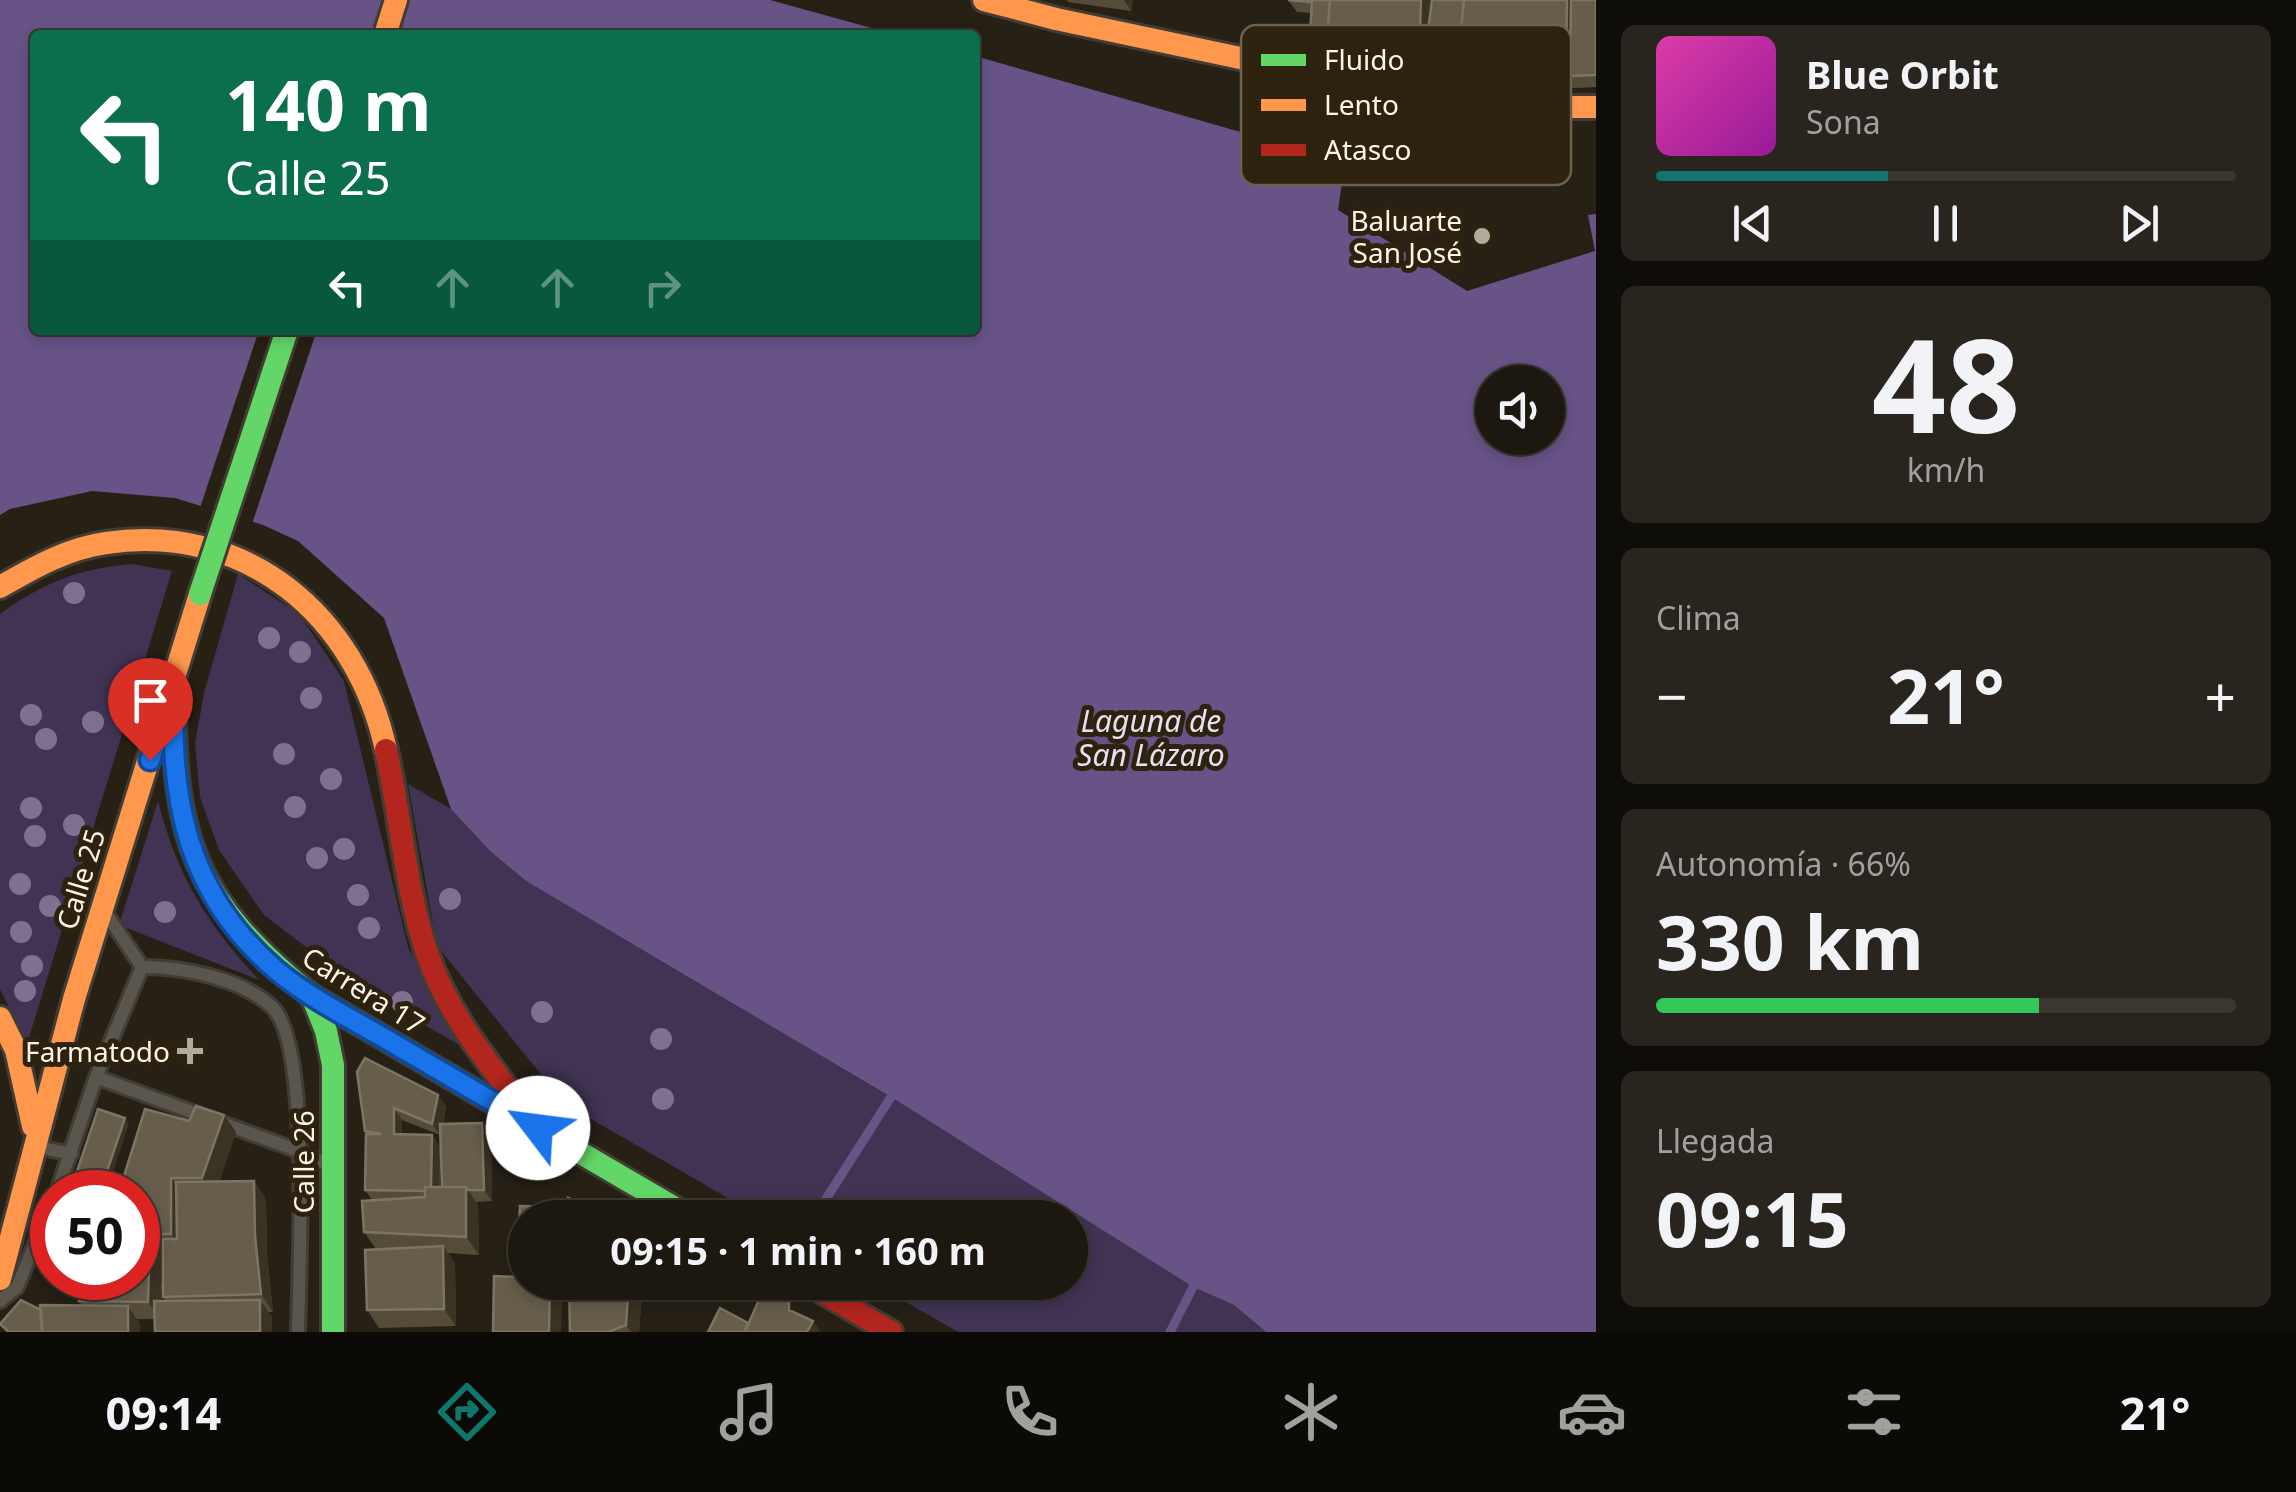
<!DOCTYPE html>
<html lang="es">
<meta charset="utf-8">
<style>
:root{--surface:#1c1810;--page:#29251e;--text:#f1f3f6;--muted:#a0a09f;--line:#3a3730;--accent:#0f766e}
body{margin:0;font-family:"Noto Sans",sans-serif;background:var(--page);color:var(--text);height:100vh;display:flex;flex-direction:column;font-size:38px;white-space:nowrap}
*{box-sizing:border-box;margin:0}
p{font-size:32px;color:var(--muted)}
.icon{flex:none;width:55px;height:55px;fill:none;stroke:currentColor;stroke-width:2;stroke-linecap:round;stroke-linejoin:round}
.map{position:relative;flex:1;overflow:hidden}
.drawer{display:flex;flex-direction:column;gap:25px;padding:25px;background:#0f0d09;width:700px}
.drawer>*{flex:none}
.hud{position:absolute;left:30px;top:30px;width:950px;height:305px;border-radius:10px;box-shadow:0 5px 15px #0003,0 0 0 2px var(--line);background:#0b6e4f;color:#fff;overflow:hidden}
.tools{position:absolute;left:1475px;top:365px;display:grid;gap:20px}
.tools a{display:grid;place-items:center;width:90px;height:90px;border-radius:50%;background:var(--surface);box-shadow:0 5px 15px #0003,0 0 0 2px var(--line);font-size:50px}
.speed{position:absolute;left:30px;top:1170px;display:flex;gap:20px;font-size:50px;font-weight:700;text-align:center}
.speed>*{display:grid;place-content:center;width:130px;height:130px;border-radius:50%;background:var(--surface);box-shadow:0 5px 15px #0003,0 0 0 2px var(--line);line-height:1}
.speed .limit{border:15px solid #d22;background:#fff;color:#111}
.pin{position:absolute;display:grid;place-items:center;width:85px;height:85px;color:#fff;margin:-102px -42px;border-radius:50% 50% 50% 0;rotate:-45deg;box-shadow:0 0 10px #0007}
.pin .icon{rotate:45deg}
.me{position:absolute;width:110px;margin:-55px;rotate:300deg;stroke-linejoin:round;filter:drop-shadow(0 0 8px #0008)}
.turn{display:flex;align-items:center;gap:35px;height:210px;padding:0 30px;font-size:45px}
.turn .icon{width:130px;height:130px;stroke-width:2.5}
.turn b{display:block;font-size:70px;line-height:85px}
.lanes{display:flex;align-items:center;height:95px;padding:0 30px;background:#0003;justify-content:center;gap:50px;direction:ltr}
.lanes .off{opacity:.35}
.big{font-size:75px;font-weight:700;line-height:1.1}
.drawer .tile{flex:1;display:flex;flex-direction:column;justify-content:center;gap:15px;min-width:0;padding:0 35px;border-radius:15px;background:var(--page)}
.drawer .dial{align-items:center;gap:0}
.dial b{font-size:130px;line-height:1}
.song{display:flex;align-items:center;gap:30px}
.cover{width:120px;height:120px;border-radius:15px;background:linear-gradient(135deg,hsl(320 70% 55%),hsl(300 70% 35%))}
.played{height:10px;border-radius:5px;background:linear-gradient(90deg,var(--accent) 40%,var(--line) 40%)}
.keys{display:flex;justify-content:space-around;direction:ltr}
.heat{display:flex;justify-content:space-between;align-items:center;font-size:55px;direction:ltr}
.charge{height:15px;border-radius:8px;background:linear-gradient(90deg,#34c759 66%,var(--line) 0)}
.trip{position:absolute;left:508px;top:1200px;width:580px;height:100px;border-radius:50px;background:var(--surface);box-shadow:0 5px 15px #0003,0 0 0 2px var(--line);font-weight:700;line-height:100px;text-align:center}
.dock{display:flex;height:160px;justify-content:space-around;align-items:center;background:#0b0a06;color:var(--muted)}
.dock .icon{width:70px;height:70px}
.dock .selected{color:var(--accent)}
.dock b{font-size:45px;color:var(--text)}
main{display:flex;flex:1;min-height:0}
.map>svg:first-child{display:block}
.green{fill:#403353}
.water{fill:#675386;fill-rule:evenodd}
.pier{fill:#262015}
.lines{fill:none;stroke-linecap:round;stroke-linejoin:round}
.stream{stroke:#675386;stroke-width:9}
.lane-casing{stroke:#423d34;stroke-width:18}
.fast-casing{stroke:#423d34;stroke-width:28}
.slow-casing{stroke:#423d34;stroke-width:28}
.jam-casing{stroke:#423d34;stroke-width:28}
.lane{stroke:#5a554d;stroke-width:12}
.fast{stroke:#63d668;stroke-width:22}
.slow{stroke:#ff974d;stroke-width:22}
.jam{stroke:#b3261e;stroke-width:22}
.fast-bridge-casing{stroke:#423d34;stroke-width:28;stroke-linecap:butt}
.fast-bridge{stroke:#63d668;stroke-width:22}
.tree{fill:#7f7090}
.wall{fill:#544b38;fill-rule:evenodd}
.shaded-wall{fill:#3a3222}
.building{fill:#665d4b;stroke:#7d7564;stroke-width:2.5}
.route-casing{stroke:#114b97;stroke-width:25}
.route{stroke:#1a73e8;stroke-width:18}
.poi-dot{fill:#b1aa9e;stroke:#2d220e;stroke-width:4}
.labels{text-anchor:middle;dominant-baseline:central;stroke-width:10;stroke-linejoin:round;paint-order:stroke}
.poi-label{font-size:28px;fill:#fcf4e8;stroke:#2d220e;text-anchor:end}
.street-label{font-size:28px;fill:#fcf4e8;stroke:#2d220e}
.water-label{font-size:30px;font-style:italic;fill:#e6e1f2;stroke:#2d220e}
.key{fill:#2d220e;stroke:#6b614f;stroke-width:2.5}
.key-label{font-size:28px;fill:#fcf4e8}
</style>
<main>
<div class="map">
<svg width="1596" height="1332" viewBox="0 0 1596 1332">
<rect width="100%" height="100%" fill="#262015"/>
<!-- green -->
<path class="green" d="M132,564L172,571L27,1044L0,989V614C44,582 78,569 132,564Z
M238,574L299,614L344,681L408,947L463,1047L357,986L264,915L219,850L200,797L195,743L204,693Z
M408,784L451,809L490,851L526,881L891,1097L1193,1287L1234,1305L1266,1332H958L873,1283L1070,1282V1218L761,1217L565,1104L437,946Z
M158,801C177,876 207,924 259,980L119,925Z"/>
<!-- water -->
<path class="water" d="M0,0H770L897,35H35V330H975V56L1345,162L1338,210L1467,291L1595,251L1588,215L1596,214V1332H1266L1234,1305L1193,1287L891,1097L526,881L490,851L451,809L384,618L298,541L263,525L175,498L92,491L10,509L0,515ZM1492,382H1548V438H1492Z"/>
<!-- pier -->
<path class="pier" d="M259,330H317L251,527L199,511Z"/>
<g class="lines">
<!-- stream -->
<path class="stream" d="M817,1213L891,1097
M1170,1332L1193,1287"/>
<!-- lane casing -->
<g class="lane-casing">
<path id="lane" d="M107,915L142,967
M96,1077L299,1151L328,1165
M34,1146L71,1154
M57,1192L96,1077L142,967C182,967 241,978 272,1007C311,1043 299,1273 298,1332
M0,1301L17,1287L52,1204"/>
</g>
<!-- fast casing -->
<g class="fast-casing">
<path id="fast" d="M174,687C172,837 193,900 312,996L692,1218
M312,996L326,1031L333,1065V1332"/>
</g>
<!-- slow casing -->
<g class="slow-casing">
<path id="slow" d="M984,0L1056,19L1472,107H1596
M385,35L396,0
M0,587C33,568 68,548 106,543C247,522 357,616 386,750
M0,1018L16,1050L33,1126
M0,1279L74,999L200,594"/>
</g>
<!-- jam casing -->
<g class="jam-casing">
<path id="jam" d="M386,750C401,817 405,887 427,953C449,1019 497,1073 537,1128
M805,1282L891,1332"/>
</g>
<!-- lane -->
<use href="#lane" class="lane"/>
<!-- fast -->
<use href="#fast" class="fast"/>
<!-- slow -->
<use href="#slow" class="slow"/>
<!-- jam -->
<use href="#jam" class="jam"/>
<!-- fast-bridge casing -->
<g class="fast-bridge-casing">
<path id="fast-bridge" d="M200,594L287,330"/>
</g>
<!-- fast-bridge -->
<use href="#fast-bridge" class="fast-bridge"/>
</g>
<!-- trees -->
<g class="tree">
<circle cx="74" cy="593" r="11"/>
<circle cx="269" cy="638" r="11"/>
<circle cx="300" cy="652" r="11"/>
<circle cx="311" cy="698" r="11"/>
<circle cx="31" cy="715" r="11"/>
<circle cx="93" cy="722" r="11"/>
<circle cx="46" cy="739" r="11"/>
<circle cx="284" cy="754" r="11"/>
<circle cx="331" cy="779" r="11"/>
<circle cx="295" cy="807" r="11"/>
<circle cx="31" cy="808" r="11"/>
<circle cx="74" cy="825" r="11"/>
<circle cx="35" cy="836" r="11"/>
<circle cx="344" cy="849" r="11"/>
<circle cx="317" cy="858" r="11"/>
<circle cx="20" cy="884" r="11"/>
<circle cx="358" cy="895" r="11"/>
<circle cx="450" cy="899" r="11"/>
<circle cx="50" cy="906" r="11"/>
<circle cx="165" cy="912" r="11"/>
<circle cx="369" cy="928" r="11"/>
<circle cx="21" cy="932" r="11"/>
<circle cx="32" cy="966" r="11"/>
<circle cx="25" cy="991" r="11"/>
<circle cx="402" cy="1002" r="11"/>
<circle cx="542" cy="1012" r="11"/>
<circle cx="661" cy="1039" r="11"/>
<circle cx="663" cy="1099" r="11"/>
</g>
<!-- wall -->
<path class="wall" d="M1067,0H1133L1131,11L1068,2Z
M1288,0H1596V87L1578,88L1469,84L1431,81L1425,71L1376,64L1372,58L1339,56L1335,49L1318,47L1310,35L1311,13L1297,12Z
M357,1072L438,1095L446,1107L443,1124L482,1123L491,1135L492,1201L476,1202L478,1205L479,1255L448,1253L455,1264L456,1326L379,1328L367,1310L376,1249L364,1232L372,1200L365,1190L367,1134L365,1131ZM402,1120L440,1135L442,1187H440V1147L432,1135L402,1134Z
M224,1115L236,1132L219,1182L254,1181L266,1199L267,1254L273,1312H268L272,1317V1332H155V1319H137L140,1324V1332H6L0,1324L41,1310L82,1305L79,1301L138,1278L189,1121ZM163,1279V1297L166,1301H160Z
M569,1282H648L642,1296L639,1332H570Z"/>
<!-- shaded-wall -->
<path class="shaded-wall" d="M1124,0H1133L1131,11Z
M1421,0H1434L1430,69L1419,55Z
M1567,0H1577L1570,76L1578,88L1566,71Z
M438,1095L446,1107L440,1135L432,1124Z
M394,1108L402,1120V1146L394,1134Z
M224,1115L236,1132L215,1195L202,1178Z
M125,1118L129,1124L106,1192H100Z
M482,1123L491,1135L492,1201L484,1190Z
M432,1135L440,1147L439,1203L431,1191Z
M171,1178L183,1196L184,1252L171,1234Z
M254,1181L266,1199L267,1254L273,1312L261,1294L255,1236Z
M466,1187L478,1205L479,1255L466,1237Z
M158,1234L170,1252L161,1287L160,1319L148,1302L149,1270Z
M443,1246L455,1264L456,1326L444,1309Z
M550,1282H563L561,1332H549Z
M629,1282H648L642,1296L639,1332H631L626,1325Z
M260,1300L272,1317V1332H260Z
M128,1306L140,1324V1332H128Z
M813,1321L821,1332H807Z"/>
<!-- building -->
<path class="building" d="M1288,0H1330L1327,38L1310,35L1312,2Z
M1330,0H1421L1419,55L1364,47V41L1327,39Z
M1432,0H1464L1457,67L1461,72L1423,69Z
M1464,0H1567L1566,71L1457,67Z
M1571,0H1596V75L1570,76Z
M365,1058L438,1095L432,1124L394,1108V1134L432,1135L431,1187H425V1191L365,1190L366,1134H381L365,1131L357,1072Z
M196,1106L224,1115L202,1178H171V1234H158L149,1270L148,1302L79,1301L87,1278H138V1192H119L145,1109L189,1121Z
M98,1109L125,1118L100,1192H70Z
M482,1123L484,1190H468L466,1187H442L440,1124Z
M254,1181L255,1236L261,1294L163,1297V1239H177L176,1182Z
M425,1187H466V1237L364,1232L362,1201L425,1197Z
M568,1198L598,1210L607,1208L609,1218H568Z
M520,1206L552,1207V1218H525V1282H550L549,1332H493L494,1276L517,1277Z
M443,1246L444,1309L367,1310L365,1250Z
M569,1282H629L626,1325L608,1332H570Z
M764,1288L789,1301V1310L813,1321L807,1332H745Z
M21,1300L41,1310L42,1332H9L0,1324Z
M260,1300V1332H155L154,1301Z
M40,1305L128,1306V1332H42Z
M720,1308L748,1323L744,1332H708Z"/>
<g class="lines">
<!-- route casing -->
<g class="route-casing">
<path id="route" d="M150,760L174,687C169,799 187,894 276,970C307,996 344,1015 379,1035C432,1066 485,1097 538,1128"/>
</g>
<!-- route -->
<use href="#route" class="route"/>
</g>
<!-- markers -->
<g class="poi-dot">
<circle cx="1482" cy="236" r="10"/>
<path d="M185 1036h10v10h10v10h-10v10h-10v-10h-10v-10h10z"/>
</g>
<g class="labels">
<!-- poi labels -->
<g class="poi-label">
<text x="1462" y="220">Baluarte<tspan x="1462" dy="32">San José</tspan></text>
<text x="170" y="1051">Farmatodo</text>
</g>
<!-- street labels -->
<g class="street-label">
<text transform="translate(80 879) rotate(-73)">Calle 25</text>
<text transform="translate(364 990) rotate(32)">Carrera 17</text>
<text transform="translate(303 1162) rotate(-90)">Calle 26</text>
</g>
<!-- water labels -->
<g class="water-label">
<text x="1151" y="720">Laguna de<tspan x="1151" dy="34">San Lázaro</tspan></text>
</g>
</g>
<!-- legend -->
<rect x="1241" y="25" width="330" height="160" rx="15" class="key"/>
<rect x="1261" y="54" width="45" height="12" fill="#63d668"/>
<rect x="1261" y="99" width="45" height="12" fill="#ff974d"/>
<rect x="1261" y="144" width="45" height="12" fill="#b3261e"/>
<g class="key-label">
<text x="1324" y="70">Fluido</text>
<text x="1324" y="115">Lento</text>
<text x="1324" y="160">Atasco</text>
</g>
</svg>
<div class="tools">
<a><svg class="icon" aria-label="sound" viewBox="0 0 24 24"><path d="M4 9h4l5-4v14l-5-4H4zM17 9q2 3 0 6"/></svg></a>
</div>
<div class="speed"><div class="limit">50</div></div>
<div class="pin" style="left:150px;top:760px;background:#d93025"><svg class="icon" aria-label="arrive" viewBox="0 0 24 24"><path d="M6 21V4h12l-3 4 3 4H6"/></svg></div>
<svg class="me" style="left:538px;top:1128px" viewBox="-20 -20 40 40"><circle r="19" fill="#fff"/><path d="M0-13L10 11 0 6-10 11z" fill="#1a73e8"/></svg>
<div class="trip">09:15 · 1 min · 160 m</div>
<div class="hud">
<div class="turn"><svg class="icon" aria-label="left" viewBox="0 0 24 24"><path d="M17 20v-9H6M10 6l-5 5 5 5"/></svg><div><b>140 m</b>Calle 25</div></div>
<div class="lanes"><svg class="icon" aria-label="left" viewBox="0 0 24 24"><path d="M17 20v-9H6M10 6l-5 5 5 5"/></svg><svg class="icon off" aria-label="ahead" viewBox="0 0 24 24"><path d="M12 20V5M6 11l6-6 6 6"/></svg><svg class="icon off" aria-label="ahead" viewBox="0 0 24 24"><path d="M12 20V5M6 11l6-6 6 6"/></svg><svg class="icon off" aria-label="right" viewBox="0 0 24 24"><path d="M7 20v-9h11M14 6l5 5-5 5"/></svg></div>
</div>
</div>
<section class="drawer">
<div class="tile">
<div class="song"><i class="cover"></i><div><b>Blue Orbit</b><p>Sona</p></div></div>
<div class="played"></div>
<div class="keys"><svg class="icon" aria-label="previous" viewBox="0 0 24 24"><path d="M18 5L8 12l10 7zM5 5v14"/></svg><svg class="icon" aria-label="pause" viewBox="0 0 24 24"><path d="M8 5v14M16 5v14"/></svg><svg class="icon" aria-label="next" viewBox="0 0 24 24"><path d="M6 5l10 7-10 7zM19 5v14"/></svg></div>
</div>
<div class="tile dial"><b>48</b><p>km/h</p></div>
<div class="tile"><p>Clima</p>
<div class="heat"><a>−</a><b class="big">21°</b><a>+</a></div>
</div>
<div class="tile"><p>Autonomía · 66%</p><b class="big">330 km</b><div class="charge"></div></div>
<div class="tile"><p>Llegada</p><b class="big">09:15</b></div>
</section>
</main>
<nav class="dock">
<b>09:14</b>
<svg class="icon selected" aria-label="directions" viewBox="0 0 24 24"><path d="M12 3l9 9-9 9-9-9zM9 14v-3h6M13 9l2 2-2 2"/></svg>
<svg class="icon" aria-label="music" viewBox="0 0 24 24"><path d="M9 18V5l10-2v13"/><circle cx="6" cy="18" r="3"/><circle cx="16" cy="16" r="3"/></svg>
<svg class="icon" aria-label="phone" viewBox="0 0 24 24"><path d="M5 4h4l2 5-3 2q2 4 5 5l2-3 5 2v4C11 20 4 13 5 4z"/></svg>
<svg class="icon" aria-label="climate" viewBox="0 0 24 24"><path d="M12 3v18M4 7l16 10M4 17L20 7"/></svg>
<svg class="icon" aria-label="car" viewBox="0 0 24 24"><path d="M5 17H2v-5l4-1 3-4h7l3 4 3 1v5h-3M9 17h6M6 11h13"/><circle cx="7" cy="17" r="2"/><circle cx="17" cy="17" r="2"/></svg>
<svg class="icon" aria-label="filters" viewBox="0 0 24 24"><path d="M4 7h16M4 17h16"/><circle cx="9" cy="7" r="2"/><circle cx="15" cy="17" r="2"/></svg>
<b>21°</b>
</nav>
